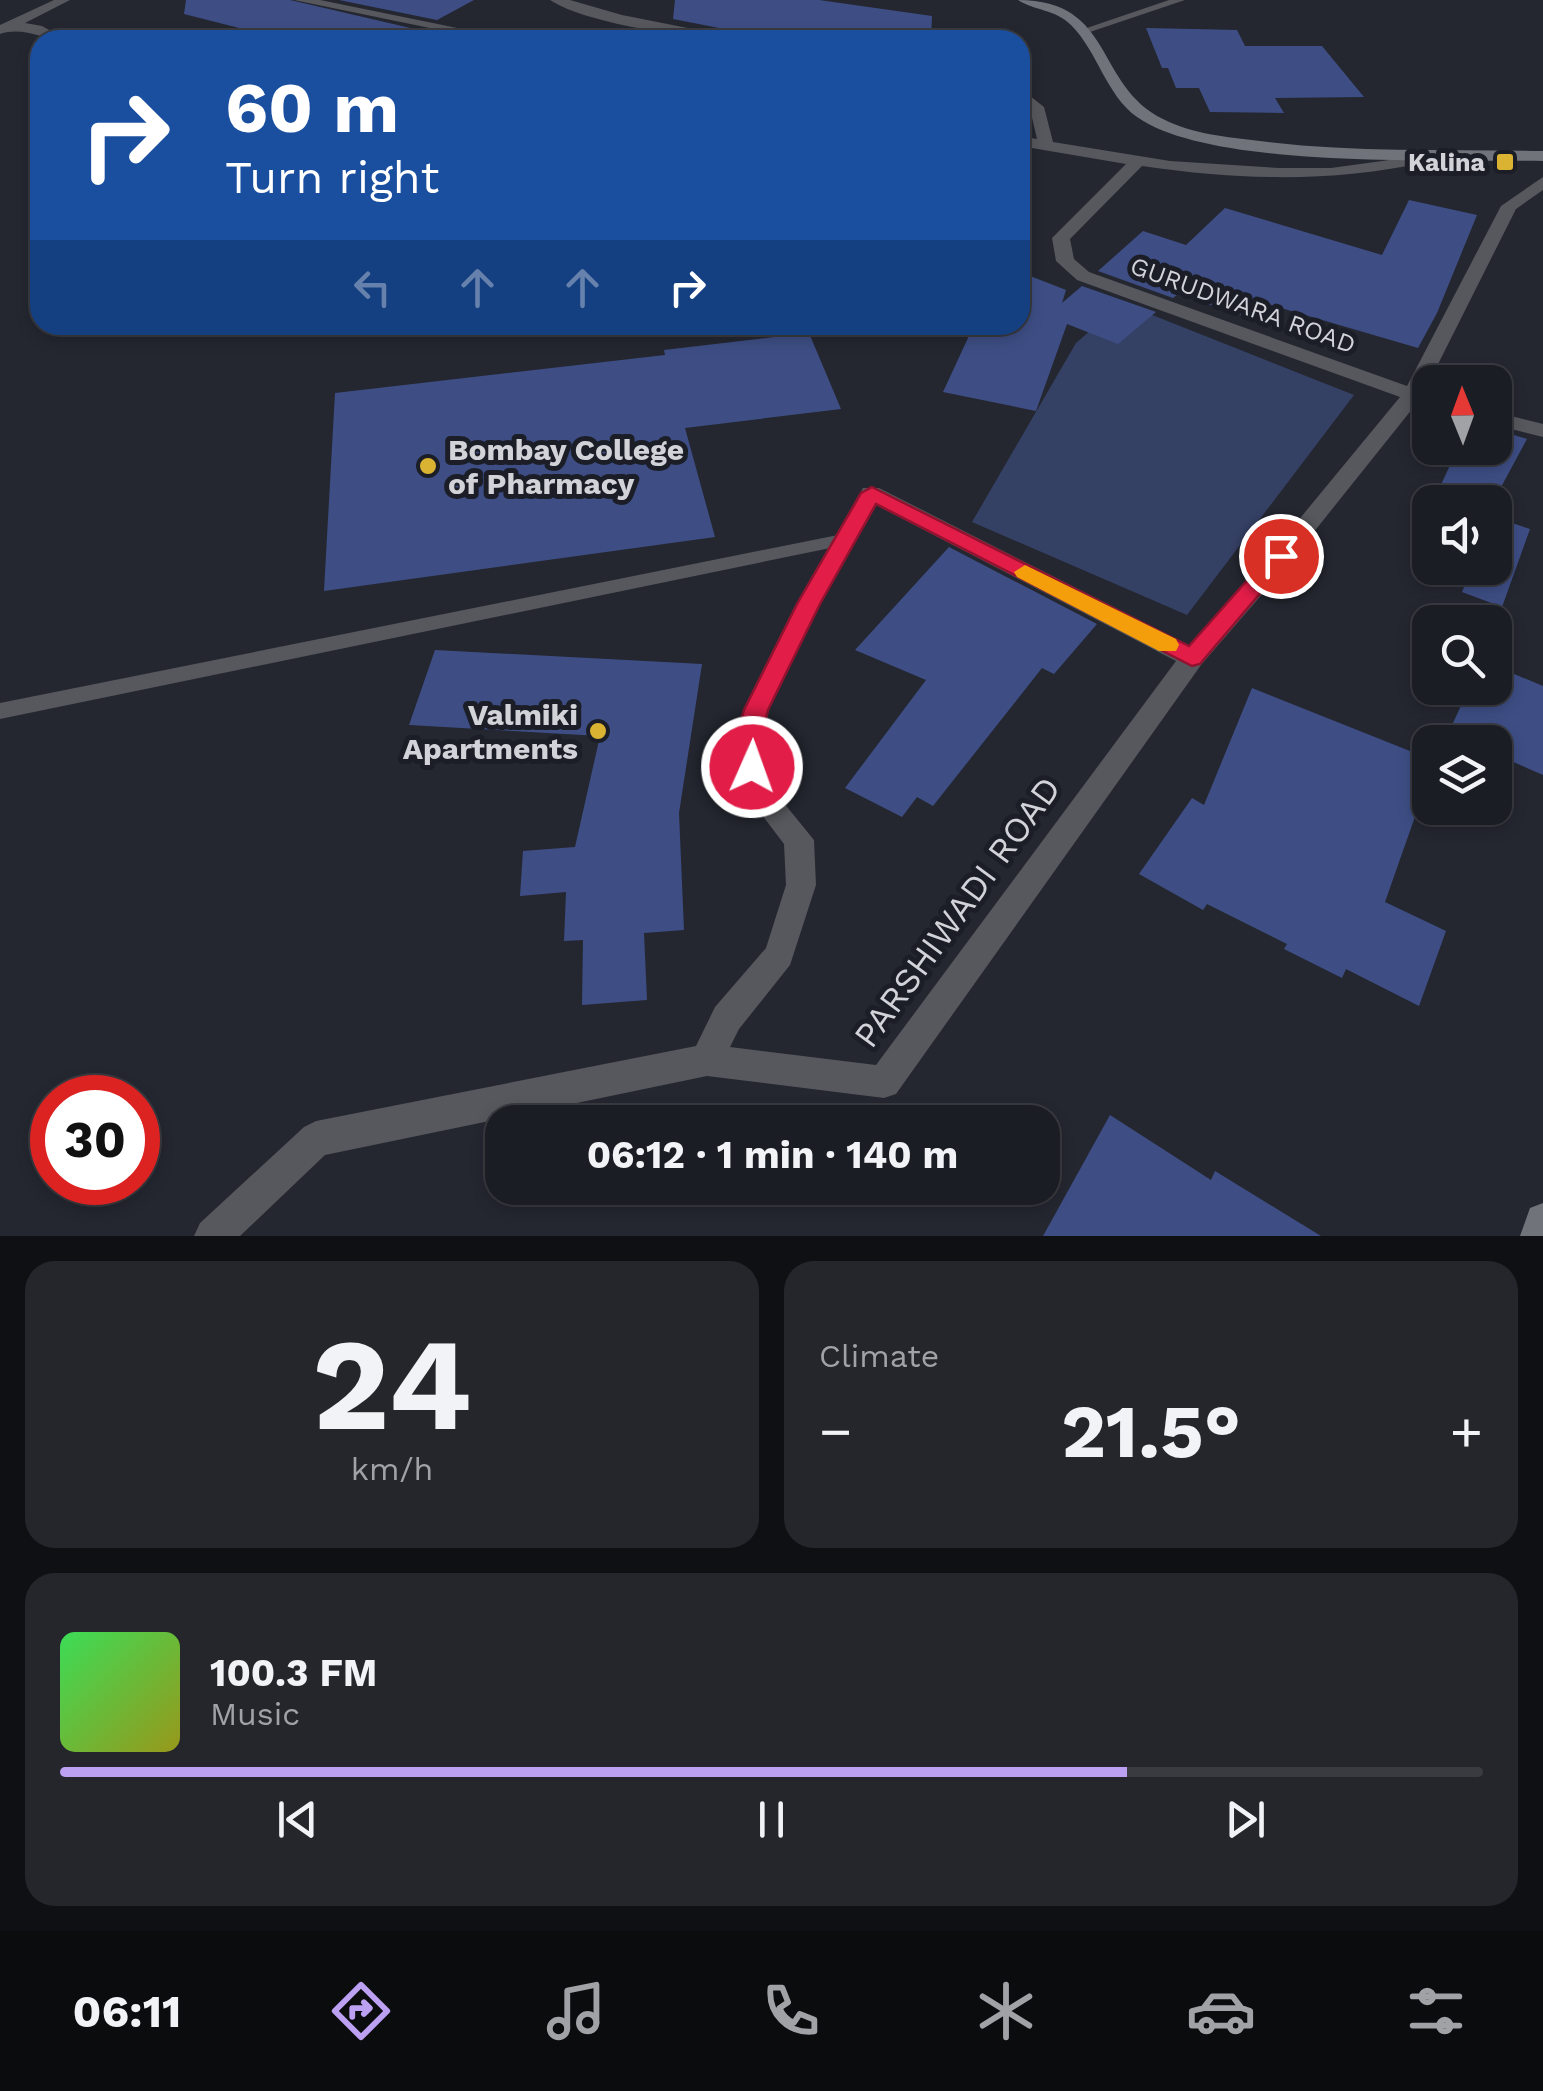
<!DOCTYPE html>
<meta charset="utf-8">
<style>
:root{--surface:#1b1d24;--page:#24262c;--text:#f1f3f6;--muted:#a0a2a6;--line:#393b41;--accent:#bca0f2}
body{margin:0;font-family:"Work Sans",sans-serif;background:var(--page);color:var(--text);height:100vh;display:flex;flex-direction:column;font-size:38px;white-space:nowrap}
*{box-sizing:border-box;margin:0}
p{font-size:32px;color:var(--muted)}
.icon{flex:none;width:55px;height:55px;fill:none;stroke:currentColor;stroke-width:2;stroke-linecap:round;stroke-linejoin:round}
.map{position:relative;height:1236px;overflow:hidden}
.side{display:flex;flex-direction:column;gap:25px;padding:25px;background:#0f1014;flex:1}
.side>*{flex:none}
.top-card{position:absolute;left:30px;top:30px;width:1000px;height:305px;border-radius:30px;box-shadow:0 5px 15px #0003,0 0 0 2px var(--line);background:#1a4fa0;color:#fff;overflow:hidden}
.needle{width:65px;rotate:359deg}
.buttons{position:absolute;left:1412px;top:365px;display:grid;gap:20px}
.buttons a{display:grid;place-items:center;width:100px;height:100px;border-radius:20px;background:var(--surface);box-shadow:0 5px 15px #0003,0 0 0 2px var(--line);font-size:50px}
.speed{position:absolute;left:30px;top:1075px;display:flex;gap:20px;font-size:50px;font-weight:700;text-align:center}
.speed>*{display:grid;place-content:center;width:130px;height:130px;border-radius:50%;background:var(--surface);box-shadow:0 5px 15px #0003,0 0 0 2px var(--line);line-height:1}
.speed .limit{border:15px solid #d22;background:#fff;color:#111}
.pin{position:absolute;display:grid;place-items:center;width:85px;height:85px;color:#fff;margin:-42px;border:5px solid #fff;border-radius:50%;box-shadow:0 2px 10px #0007}
.me{position:absolute;width:110px;margin:-55px;rotate:2deg;stroke-linejoin:round;filter:drop-shadow(0 0 8px #0008)}
.turn{display:flex;align-items:center;gap:35px;height:210px;padding:0 30px;font-size:45px}
.turn .icon{width:130px;height:130px;stroke-width:2.5}
.turn b{display:block;font-size:70px;line-height:85px}
.lanes{display:flex;align-items:center;height:95px;padding:0 30px;background:#0003;justify-content:center;gap:50px;direction:ltr}
.lanes .off{opacity:.35}
.big{font-size:75px;font-weight:700;line-height:1.1}
.side .tile{flex:1;display:flex;flex-direction:column;justify-content:center;gap:15px;min-width:0;padding:0 35px;border-radius:30px;background:var(--page)}
.side .dial{align-items:center;gap:0}
.dial b{font-size:130px;line-height:1}
.song{display:flex;align-items:center;gap:30px}
.cover{width:120px;height:120px;border-radius:15px;background:linear-gradient(135deg,hsl(130 70% 55%),hsl(60 70% 35%))}
.played{height:10px;border-radius:5px;background:linear-gradient(90deg,var(--accent) 75%,var(--line) 75%)}
.keys{display:flex;justify-content:space-around;direction:ltr}
.heat{display:flex;justify-content:space-between;align-items:center;font-size:55px;direction:ltr}
.side .tiles{flex:1;display:grid;gap:25px;grid-template-columns:1fr 1fr}
.tile:last-child{grid-column:span 2}
.trip{position:absolute;left:485px;top:1105px;width:575px;height:100px;border-radius:30px;background:var(--surface);box-shadow:0 5px 15px #0003,0 0 0 2px var(--line);font-weight:700;line-height:100px;text-align:center}
.tabs{display:flex;height:160px;justify-content:space-around;align-items:center;background:#0b0c0e;color:var(--muted)}
.tabs .icon{width:70px;height:70px}
.tabs .active{color:var(--accent)}
.tabs b{font-size:45px;color:var(--text)}
.map>svg:first-child{display:block}
.green{fill:#354065}
.building{fill:#3e4e85}
.lines{fill:none;stroke-linecap:round;stroke-linejoin:round}
.lane{fill:#56585d;fill-rule:evenodd}
.street{fill:#56585d;fill-rule:evenodd}
.secondary{fill:#70737a;fill-rule:evenodd}
.route{fill:#e11d48;stroke:#92132f;stroke-width:2.5}
.slow{fill:#f59e0b}
.poi-dot{fill:#dbb333;stroke:#1b1e26;stroke-width:4}
.labels{text-anchor:middle;dominant-baseline:central;stroke-width:10;stroke-linejoin:round;paint-order:stroke}
.far-poi-label{font-size:25px;font-weight:bold;fill:#d1d3d9;stroke:#1b1e26;text-anchor:end}
.far-street-label{font-size:25px;fill:#d1d3d9;stroke:#1b1e26}
.poi-label{font-size:30px;font-weight:bold;fill:#d1d3d9;stroke:#1b1e26;text-anchor:start}
.near-street-label{font-size:35px;fill:#d1d3d9;stroke:#1b1e26}
</style>
<div class="map">
<svg width="1543" height="1236" viewBox="0 0 1543 1236">
<rect width="100%" height="100%" fill="#242730"/>
<!-- green -->
<path class="green" d="M1122,303L1354,395L1187,615L972,522L1076,343Z"/>
<!-- building -->
<path class="building" d="M186,0H290L419,30L399,40H287L184,14Z
M339,0H474L437,20Z
M675,0H819L932,16L931,40H780L673,19Z
M1146,28L1237,30L1245,46H1322L1364,97L1275,98L1284,113L1210,112L1199,88H1176L1168,68H1162Z
M1409,200L1477,215L1437,313L1418,348L1264,303L1250,318L1178,294L1173,298L1098,271L1143,231L1186,245L1225,208L1382,255Z
M1020,272L1066,290L1062,303L1082,286L1156,312L1118,344L1067,324L1036,411L943,392L974,325H1020Z
M809,333L841,409L685,428L715,537L324,591L335,393L665,355L664,350Z
M1495,429L1527,439L1493,502H1433L1458,448H1495Z
M1430,510V562L1410,555Z
M1495,517L1530,529L1502,607L1462,592L1469,575L1447,568H1495Z
M949,547L1097,624L1054,674L1042,668L933,806L917,797L902,817L845,788L926,680L855,650Z
M435,650L702,664L679,813L684,930L644,933L647,1000L582,1005L583,940L564,941L566,892L520,896L523,851L575,847L600,736L409,725Z
M1495,666L1543,686V775L1495,754V742H1468L1448,734L1469,688H1495Z
M1252,688L1430,759V774L1385,902L1446,931L1419,1006L1346,969L1342,978L1284,949L1287,944L1207,904L1203,910L1139,874L1192,798L1204,805Z
M1110,1115L1211,1180L1215,1171L1321,1236H1043Z"/>
<g class="lines">
<!-- lane -->
<path class="lane" d="M1169,0H1185L1087,33L1078,31Z
M843,534L850,536L852,540L850,544L0,719V703Z"/>
<!-- street -->
<path class="street" d="M54,0H70L25,23L42,26L67,40C42,40 24,26 0,34V25Z
M294,0H320L516,40H488Z
M550,0H570L622,15L748,40C700,40 588,25 550,0Z
M1020,88L1044,107L1053,142L1170,161L1279,168H1331L1433,154V160L1427,162C1332,183 1238,180 1142,166L1070,239L1074,259L1089,272L1407,386L1501,206L1543,177V190L1516,209L1424,392L1430,394V407L1417,403L1289,563L1201,665L896,1094L884,1098L707,1076L325,1155L240,1236H194L200,1223L304,1127L316,1121L696,1046L715,1007L766,948L786,885L784,844L743,790L733,745L743,710L796,604L863,488H879L1189,645L1273,551L1400,397L1077,280L1056,261L1052,238L1126,164L1020,146V136L1037,139L1030,109L1020,100ZM876,505L1176,661L876,1065L730,1047L739,1029L790,965L816,885L814,840L770,786L761,745L769,710L820,604Z
M1495,412L1543,424V437L1495,425Z"/>
<!-- secondary -->
<path class="secondary" d="M1018,0C1115,0 1094,85 1163,119C1192,134 1227,137 1260,141C1354,153 1448,149 1543,151V161C1448,159 1212,170 1137,117C1106,95 1098,52 1071,25C1055,9 1035,11 1018,0Z
M1543,1203V1236H1520L1530,1208Z"/>
</g>
<!-- route -->
<path class="route" d="M872,487L1189,646L1273,551L1281,549L1292,556L1200,664L1192,666L876,504L820,604L768,710L760,744L764,767L761,774H743L734,744L744,710L797,604L861,493Z"/>
<!-- slow -->
<path class="slow" d="M1025,565L1176,639L1179,645L1176,651H1159L1017,577L1014,572Z"/>
<!-- markers -->
<g class="poi-dot">
<rect x="1495" y="152" width="20" height="20" rx="5"/>
<circle cx="428" cy="466" r="10"/>
<circle cx="598" cy="731" r="10"/>
</g>
<g class="labels">
<!-- far-poi labels -->
<g class="far-poi-label">
<text x="1485" y="162">Kalina</text>
</g>
<!-- far-street labels -->
<g class="far-street-label">
<text transform="translate(1243 305) rotate(20)">GURUDWARA ROAD</text>
</g>
<!-- poi labels -->
<g class="poi-label">
<text x="448" y="449">Bombay College<tspan x="448" dy="34">of Pharmacy</tspan></text>
<text x="578" y="714" text-anchor="end">Valmiki<tspan x="578" dy="34">Apartments</tspan></text>
</g>
<!-- near-street labels -->
<g class="near-street-label">
<text transform="translate(957 912) rotate(-54)">PARSHIWADI ROAD</text>
</g>
</g>
</svg>
<div class="buttons">
<a><svg class="needle" viewBox="-14 -14 28 28"><path d="M0-13l5 13h-10z" fill="#e53935"/><path d="M0 13l5-13h-10z" fill="#a0a2a6"/></svg></a>
<a><svg class="icon" aria-label="sound" viewBox="0 0 24 24"><path d="M4 9h4l5-4v14l-5-4H4zM17 9q2 3 0 6"/></svg></a>
<a><svg class="icon" aria-label="search" viewBox="0 0 24 24"><circle cx="10" cy="10" r="6"/><path d="M15 15l6 6"/></svg></a>
<a><svg class="icon" aria-label="layers" viewBox="0 0 24 24"><path d="M12 4l9 5-9 5-9-5zM3 14l9 5 9-5"/></svg></a>
</div>
<div class="speed"><div class="limit">30</div></div>
<div class="pin" style="left:1281px;top:556px;background:#d93025"><svg class="icon" aria-label="arrive" viewBox="0 0 24 24"><path d="M6 21V4h12l-3 4 3 4H6"/></svg></div>
<svg class="me" style="left:752px;top:767px" viewBox="-20 -20 40 40"><circle r="17" fill="#e11d48" stroke="#fff" stroke-width="3"/><path d="M0-11L8 9 0 5-8 9z" fill="#fff"/></svg>
<div class="trip">06:12 · 1 min · 140 m</div>
<div class="top-card">
<div class="turn"><svg class="icon" aria-label="right" viewBox="0 0 24 24"><path d="M7 20v-9h11M14 6l5 5-5 5"/></svg><div><b>60 m</b>Turn right</div></div>
<div class="lanes"><svg class="icon off" aria-label="left" viewBox="0 0 24 24"><path d="M17 20v-9H6M10 6l-5 5 5 5"/></svg><svg class="icon off" aria-label="ahead" viewBox="0 0 24 24"><path d="M12 20V5M6 11l6-6 6 6"/></svg><svg class="icon off" aria-label="ahead" viewBox="0 0 24 24"><path d="M12 20V5M6 11l6-6 6 6"/></svg><svg class="icon" aria-label="right" viewBox="0 0 24 24"><path d="M7 20v-9h11M14 6l5 5-5 5"/></svg></div>
</div>
</div>
<section class="side">
<div class="tiles">
<div class="tile dial"><b>24</b><p>km/h</p></div>
<div class="tile"><p>Climate</p>
<div class="heat"><a>−</a><b class="big">21.5°</b><a>+</a></div>
</div>
<div class="tile">
<div class="song"><i class="cover"></i><div><b>100.3 FM</b><p>Music</p></div></div>
<div class="played"></div>
<div class="keys"><svg class="icon" aria-label="previous" viewBox="0 0 24 24"><path d="M18 5L8 12l10 7zM5 5v14"/></svg><svg class="icon" aria-label="pause" viewBox="0 0 24 24"><path d="M8 5v14M16 5v14"/></svg><svg class="icon" aria-label="next" viewBox="0 0 24 24"><path d="M6 5l10 7-10 7zM19 5v14"/></svg></div>
</div>
</div>
</section>
<nav class="tabs">
<b>06:11</b>
<svg class="icon active" aria-label="directions" viewBox="0 0 24 24"><path d="M12 3l9 9-9 9-9-9zM9 14v-3h6M13 9l2 2-2 2"/></svg>
<svg class="icon" aria-label="music" viewBox="0 0 24 24"><path d="M9 18V5l10-2v13"/><circle cx="6" cy="18" r="3"/><circle cx="16" cy="16" r="3"/></svg>
<svg class="icon" aria-label="phone" viewBox="0 0 24 24"><path d="M5 4h4l2 5-3 2q2 4 5 5l2-3 5 2v4C11 20 4 13 5 4z"/></svg>
<svg class="icon" aria-label="climate" viewBox="0 0 24 24"><path d="M12 3v18M4 7l16 10M4 17L20 7"/></svg>
<svg class="icon" aria-label="car" viewBox="0 0 24 24"><path d="M5 17H2v-5l4-1 3-4h7l3 4 3 1v5h-3M9 17h6M6 11h13"/><circle cx="7" cy="17" r="2"/><circle cx="17" cy="17" r="2"/></svg>
<svg class="icon" aria-label="filters" viewBox="0 0 24 24"><path d="M4 7h16M4 17h16"/><circle cx="9" cy="7" r="2"/><circle cx="15" cy="17" r="2"/></svg>
</nav>
